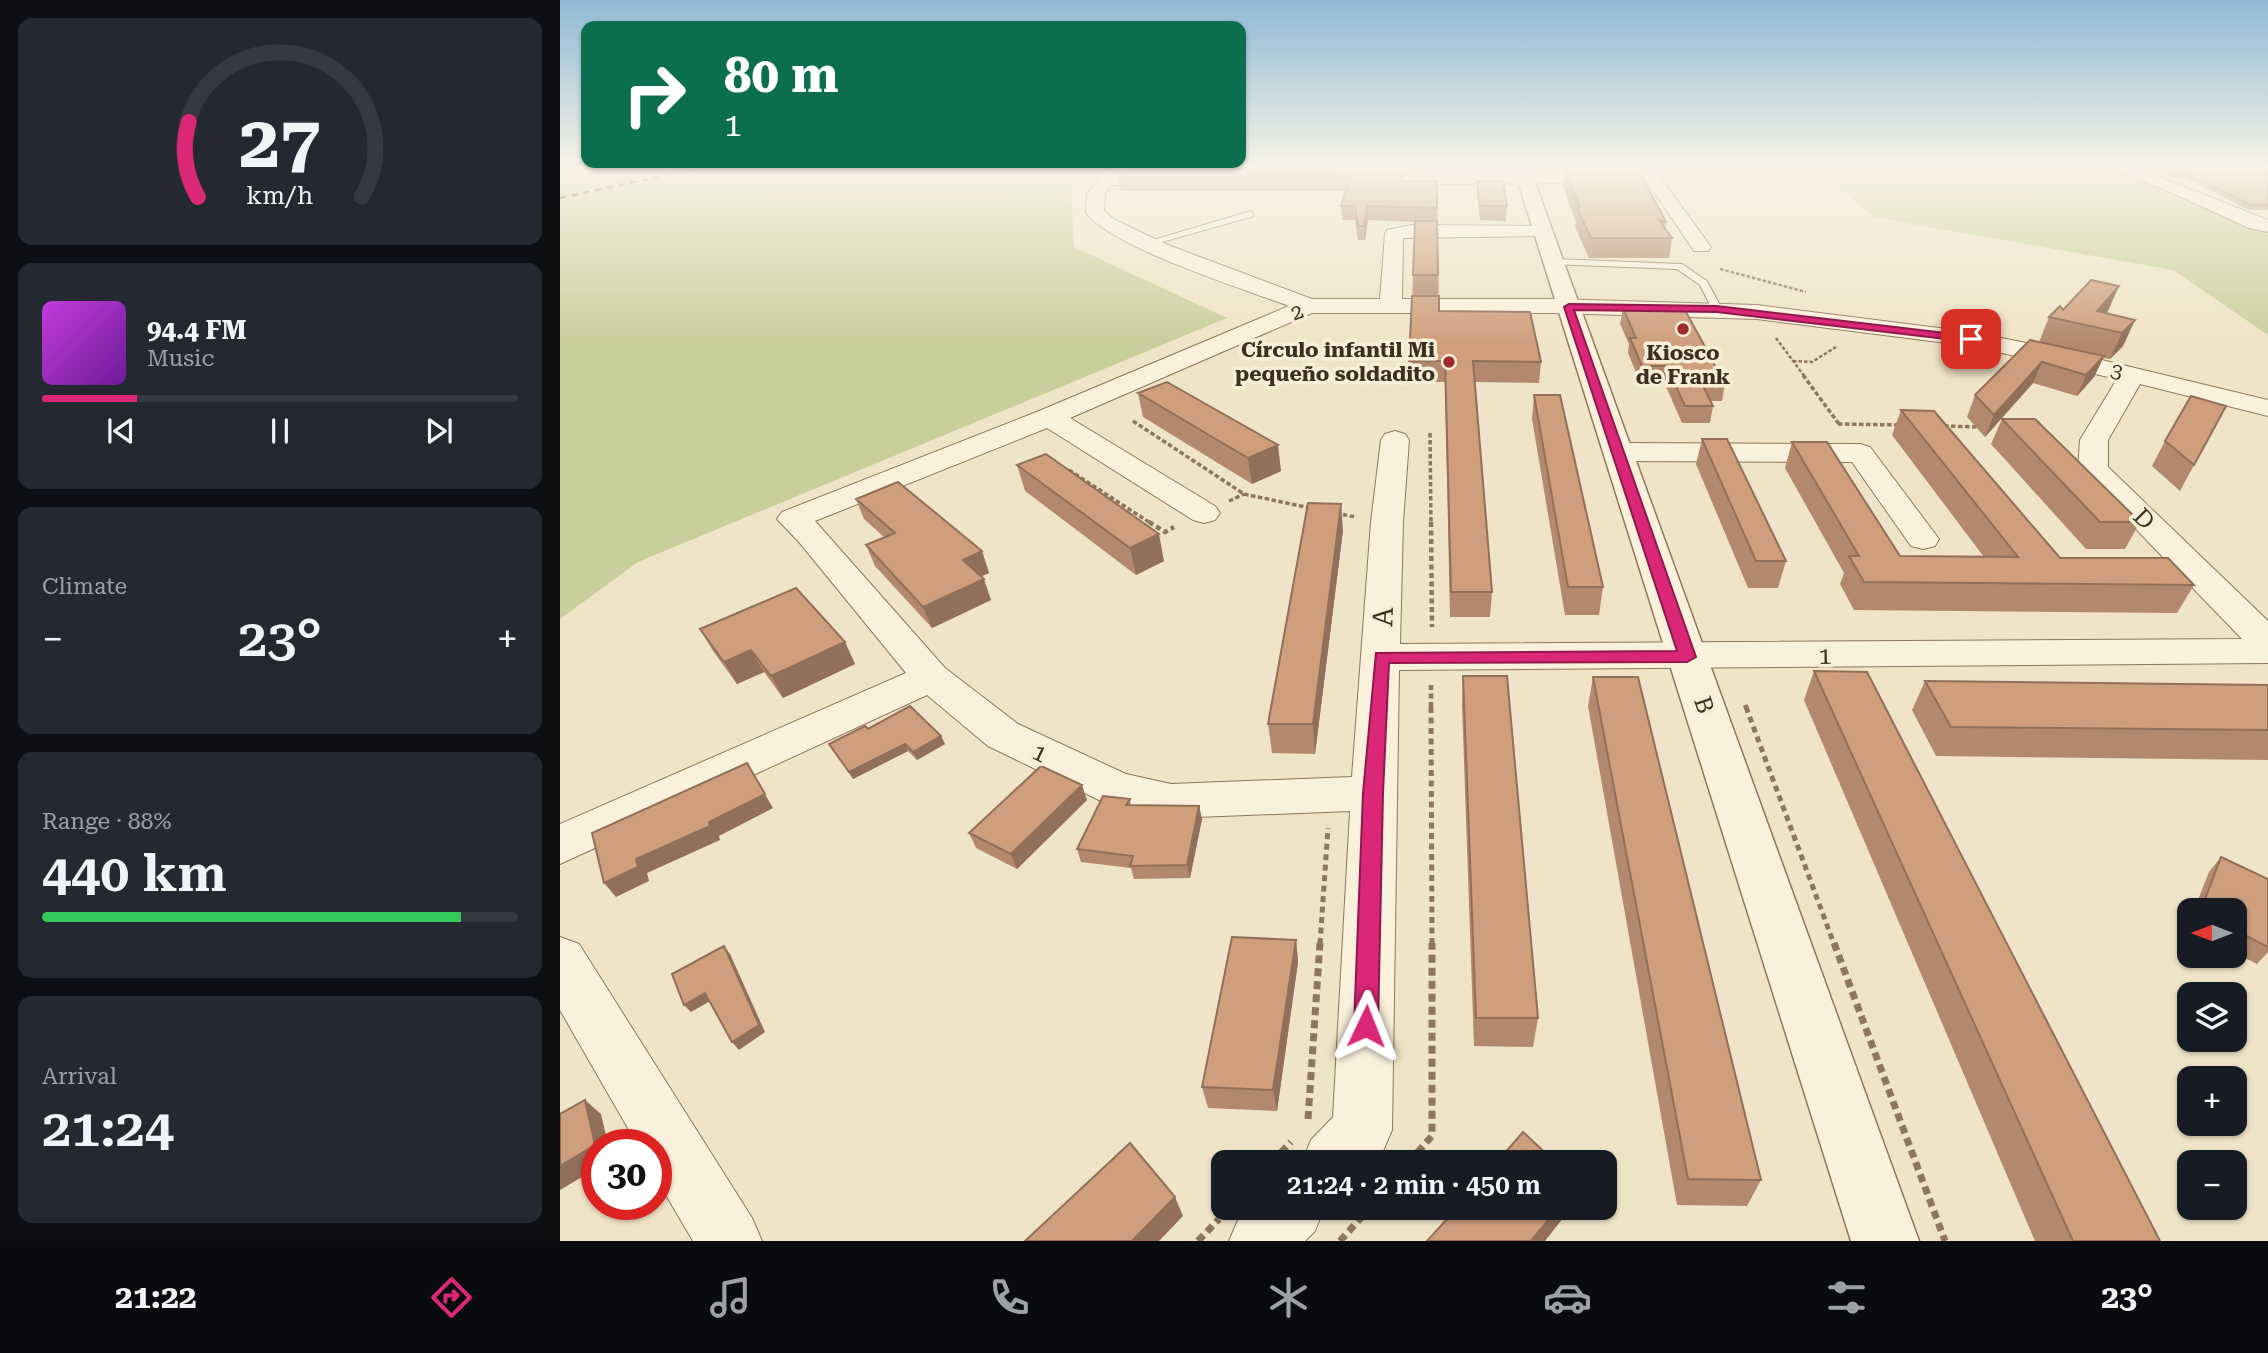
<!DOCTYPE html>
<meta charset="utf-8">
<style>
:root{--surface:#171b24;--page:#242831;--text:#f1f3f6;--muted:#9ea1a6;--line:#363941;--accent:#db2777}
body{margin:0;font-family:"Roboto Serif",serif;background:var(--page);color:var(--text);height:100vh;display:flex;flex-direction:column;font-size:26px;white-space:nowrap}
*{box-sizing:border-box;margin:0}
p{font-size:23px;color:var(--muted)}
.icon{flex:none;width:38px;height:38px;fill:none;stroke:currentColor;stroke-width:2;stroke-linecap:round;stroke-linejoin:round}
.map{position:relative;flex:1;overflow:hidden}
.side{display:flex;flex-direction:column;gap:18px;padding:18px;background:#0d0f14;width:560px}
.side>*{flex:none}
.guide{position:absolute;left:21px;top:21px;width:665px;height:147px;border-radius:14px;box-shadow:0 2px 5px #0004;background:#0b6e4f;color:#fff;overflow:hidden}
.needle{width:46px;rotate:270deg}
.tools{position:absolute;left:1617px;top:898px;display:grid;gap:14px}
.tools a{display:grid;place-items:center;width:70px;height:70px;border-radius:14px;background:var(--surface);box-shadow:0 2px 5px #0004;font-size:35px}
.speed{position:absolute;left:21px;top:1129px;display:flex;gap:14px;font-size:35px;font-weight:700;text-align:center}
.speed>*{display:grid;place-content:center;width:91px;height:91px;border-radius:50%;background:var(--surface);box-shadow:0 2px 5px #0004;line-height:1}
.speed .limit{border:10px solid #d22;background:#fff;color:#111}
.pin{position:absolute;display:grid;place-items:center;width:60px;height:60px;color:#fff;margin:-30px;border-radius:14px;box-shadow:0 4px 10px #0006}
.me{position:absolute;width:77px;margin:-38px;rotate:2deg;stroke-linejoin:round;filter:drop-shadow(0 0 5px #0008)}
.turn{display:flex;align-items:center;gap:24px;height:147px;padding:0 28px;font-size:32px}
.turn .icon{width:91px;height:91px;stroke-width:2.5}
.turn b{display:block;font-size:49px;line-height:60px}
.big{font-size:52px;font-weight:600;line-height:1.1}
.side .widget{flex:1;display:flex;flex-direction:column;justify-content:center;gap:10px;min-width:0;padding:0 24px;border-radius:14px;background:var(--page)}
.side .dial{align-items:center;gap:0}
.dial svg{height:182px;overflow:visible;fill:none;stroke:var(--line);stroke-width:7;stroke-linecap:round;text-anchor:middle}
.dial text{fill:var(--text);stroke:none}
.song{display:flex;align-items:center;gap:21px}
.cover{width:84px;height:84px;border-radius:10px;background:linear-gradient(135deg,hsl(290 70% 55%),hsl(280 70% 35%))}
.played{height:7px;border-radius:4px;background:linear-gradient(90deg,var(--accent) 20%,var(--line) 20%)}
.keys{display:flex;justify-content:space-around;direction:ltr}
.heat{display:flex;justify-content:space-between;align-items:center;font-size:38px;direction:ltr}
.charge{height:10px;border-radius:5px;background:linear-gradient(90deg,#34c759 88%,var(--line) 0)}
.trip{position:absolute;left:651px;top:1150px;width:406px;height:70px;border-radius:14px;background:var(--surface);box-shadow:0 2px 5px #0004;font-weight:600;line-height:70px;text-align:center}
.tabs{display:flex;height:112px;justify-content:space-around;align-items:center;background:#090b0e;color:var(--muted)}
.tabs .icon{width:49px;height:49px}
.tabs .on{color:var(--accent)}
.tabs b{font-size:32px;color:var(--text)}
main{display:flex;flex:1;min-height:0}
.map>svg:first-child{display:block}
.green{fill:#c9cf9b}
.lines{fill:none;stroke-linecap:round;stroke-linejoin:round}
.service-casing{stroke:#8d765c;stroke-width:2}
.minor-casing{stroke:#8d765c;stroke-width:2}
.tertiary-casing{stroke:#8d765c;stroke-width:3}
.path-far4{stroke:#8d765c;stroke-width:2.5;stroke-dasharray:3.5 2;stroke-linecap:butt}
.path-far3{stroke:#8d765c;stroke-width:3.5;stroke-dasharray:4.5 2.5;stroke-linecap:butt}
.path-far2{stroke:#8d765c;stroke-width:4.5;stroke-dasharray:5 3.5;stroke-linecap:butt}
.path-far1{stroke:#8d765c;stroke-width:5;stroke-dasharray:6 4.5;stroke-linecap:butt}
.path{stroke:#8d765c;stroke-width:7;stroke-dasharray:8 5;stroke-linecap:butt}
.service{fill:#faf1dc;fill-rule:evenodd}
.minor{fill:#faf1dc;fill-rule:evenodd}
.tertiary{fill:#faf1dc;fill-rule:evenodd}
.rail{stroke:#3d2e20;stroke-width:2.5;stroke-dasharray:6 6;stroke-linecap:butt}
.wall{fill:#b2896c}
.shaded-wall{fill:#916f58}
.building{fill:#cf9f7d;stroke:#916f58;stroke-width:2}
.route{fill:#db2777;stroke:#8e194d;stroke-width:2}
.poi-dot{fill:#9e2a2b;stroke:#f7eed8;stroke-width:2.5}
.labels{text-anchor:middle;dominant-baseline:central;stroke-width:7;stroke-linejoin:round;paint-order:stroke}
.far-street-label{font-size:21px;fill:#3d2e20;stroke:#f7eed8}
.far-poi-label{font-size:21px;font-weight:bold;fill:#3d2e20;stroke:#f7eed8;text-anchor:end}
.street-label{font-size:24px;fill:#3d2e20;stroke:#f7eed8}
.near-street-label{font-size:28px;fill:#3d2e20;stroke:#f7eed8}
</style>
<main>
<section class="side">
<div class="widget dial"><svg viewBox="0 0 100 80">
<path d="M14 69A42 42 0 1 1 86 69"/>
<path d="M14 69A42 42 0 0 1 10 36" stroke="#db2777"/>
<text x="50" y="56" font-size="32" font-weight="700">27</text>
<text x="50" y="72" font-size="11">km/h</text>
</svg></div>
<div class="widget">
<div class="song"><i class="cover"></i><div><b>94.4 FM</b><p>Music</p></div></div>
<div class="played"></div>
<div class="keys"><svg class="icon" aria-label="previous" viewBox="0 0 24 24"><path d="M18 5L8 12l10 7zM5 5v14"/></svg><svg class="icon" aria-label="pause" viewBox="0 0 24 24"><path d="M8 5v14M16 5v14"/></svg><svg class="icon" aria-label="next" viewBox="0 0 24 24"><path d="M6 5l10 7-10 7zM19 5v14"/></svg></div>
</div>
<div class="widget"><p>Climate</p>
<div class="heat"><a>−</a><b class="big">23°</b><a>+</a></div>
</div>
<div class="widget"><p>Range · 88%</p><b class="big">440 km</b><div class="charge"></div></div>
<div class="widget"><p>Arrival</p><b class="big">21:24</b></div>
</section>
<div class="map">
<svg width="1708" height="1241" viewBox="0 0 1708 1241">
<rect width="100%" height="100%" fill="#f0e4c8"/>
<!-- green -->
<path class="green" d="M0,169H530L511,186L514,247L667,318L78,562L0,619Z
M1258,169H1568L1708,234V335L1613,270L1313,217Z"/>
<g class="lines">
<!-- service casing -->
<g class="service-casing">
<path id="service" d="M691,211L694,216L588,246L583,243Z
M994,259L1122,264L1147,281L1162,309L1153,311L1140,285L1117,269L991,264L989,262Z"/>
</g>
<!-- minor casing -->
<g class="minor-casing">
<path id="minor" d="M547,169H563L559,175L608,174L616,179L608,184L551,185L545,194L544,211L555,220L608,245L752,299H820L825,234L827,230L852,225L983,226L990,228L992,232L990,236L843,238L842,299H993L1197,305L1411,332L1496,349L1708,400V416L1580,384L1548,440V467L1708,621V663L839,670L832,1130L823,1151L814,1162H742L751,1140L773,1117L790,811L611,818L541,801L428,746L367,695L0,864V824L346,673L239,542L217,519L222,512L479,411L729,306C684,289 553,248 526,213L527,194ZM752,313H993L1197,319L1411,346L1557,379L1520,440L1518,469L1682,639L840,644L843,522L849,440L845,434L835,431L825,434L821,440L811,522L792,777L611,784L566,774L458,724L385,668L255,521L487,428L633,520L644,523L655,520L660,513L655,506L510,418Z
M1078,169H1094L1151,247L1148,251H1134L1088,183L792,184L784,179L792,174L1081,173Z
M1557,169H1579L1708,220V232L1689,228L1606,190L1559,172Z
M1058,443L1300,444L1310,447L1379,539L1375,546L1363,549L1351,546L1292,462L1058,461L1048,458L1044,452L1048,446Z
M0,937L19,944L192,1218L202,1241H133L96,1178V1144H77L0,1010Z
M689,1208H764L755,1231L745,1241H669L679,1218Z"/>
</g>
<!-- tertiary casing -->
<g class="tertiary-casing">
<path id="tertiary" d="M954,169H970L1359,1241H1291Z"/>
</g>
<!-- path-far4 -->
<path class="path-far4" d="M1160,269L1246,292
M1216,338L1245,377
M1233,361L1252,362L1276,347"/>
<!-- path-far3 -->
<path class="path-far3" d="M1243,375L1279,424
M573,421L684,494L750,508
M1278,424L1340,425
M1384,426L1421,427
M870,433L871,524
M509,470L592,524
M669,501L684,494
M776,513L795,517"/>
<!-- path-far2 -->
<path class="path-far2" d="M589,522L605,532L614,527
M871,522L872,627
M871,685V709
M1185,705L1187,709"/>
<!-- path-far1 -->
<path class="path-far1" d="M871,707L872,944
M1186,707L1274,944
M760,944L768,828"/>
<!-- path -->
<path class="path" d="M1274,943L1385,1241
M748,1119L760,943
M712,1162L731,1142
M849,1162L872,1136V943
M638,1241L659,1219
M780,1241L810,1208"/>
<!-- service -->
<use href="#service" class="service"/>
<!-- minor -->
<use href="#minor" class="minor"/>
<!-- tertiary -->
<use href="#tertiary" class="tertiary"/>
<!-- rail -->
<path class="rail" d="M0,198L135,169"/>
</g>
<!-- wall -->
<path class="wall" d="M576,169H816V171L577,172Z
M997,169H1072L1106,222L1105,228L1112,238L1109,258H1029L1015,227L1016,222L1003,186L1005,171H998Z
M1599,169H1708V210H1689L1624,177L1614,178L1599,170Z
M842,174V181H877L879,311L981,362L979,383L915,382L932,592L930,617H890L885,382H849L855,222L808,220L805,240H798L795,220H782L781,206L786,191H561L558,177Z
M917,181L947,206L946,221L920,220L917,195Z
M1063,308L1165,384L1162,401H1151L1153,406L1150,423H1122L1104,382H1080L1068,353L1069,344L1060,324Z
M1503,310L1548,311L1546,313L1575,320L1563,346L1550,359L1543,358L1534,377L1517,396L1473,383L1425,437L1407,417L1415,395L1479,342L1489,317Z
M578,393L721,471L692,484L583,417Z
M974,395L1043,587L1039,615H1005L972,419Z
M1341,410L1500,558L1634,585L1617,613L1294,610L1280,584L1284,573L1225,468L1232,442L1340,556L1424,557L1332,435Z
M1442,419L1580,522L1565,549H1526L1431,444Z
M1142,439L1226,561L1218,588H1188L1136,464Z
M1605,441L1634,465L1620,491L1592,466Z
M457,465L604,561L576,575L465,491Z
M296,499L422,551L429,573L421,576L431,600L372,628L315,566L306,545L324,537L304,519Z
M783,530L755,754L712,753L708,724Z
M140,629L285,642L295,664L223,698L204,672L177,684L153,651Z
M1254,671L1600,1241H1475L1244,700Z
M903,676L978,1018L973,1047L914,1046L902,705Z
M1033,677L1201,1180L1187,1206L1117,1205L1028,706Z
M1365,681L1708,685V760L1376,756L1352,710Z
M308,729L385,744L357,760L348,751L293,779L269,744Z
M570,799L571,805L639,806L642,819L630,878L574,879L571,868L521,862L517,849Z
M527,800L457,869L416,848L409,833Z
M1661,857L1708,879V952L1697,964L1675,953V910H1634L1649,872Z
M736,940L738,962L717,1111L648,1108L642,1087Z"/>
<!-- shaded-wall -->
<path class="shaded-wall" d="M807,206L808,220L805,240L804,226Z
M1559,286L1548,311L1534,327L1537,311Z
M1575,320L1563,346L1550,359L1562,333Z
M1544,356L1534,377L1517,396L1526,375Z
M1482,362L1473,383L1425,437L1434,415Z
M718,445L721,471L692,484L688,458Z
M781,504L783,530L755,754L753,724Z
M599,534L604,561L576,575L570,548Z
M422,551L429,573L411,581L403,560Z
M424,579L431,600L372,628L363,607Z
M285,642L295,664L223,698L211,676Z
M191,650L204,672L177,684L164,662Z
M381,736L385,744L357,760L353,752Z
M345,744L348,751L293,779L289,772Z
M187,763L213,808L159,836L160,840L87,873L89,881L56,897L44,883L76,859L149,822Z
M522,785L527,800L457,869L451,854Z
M639,806L642,819L630,878L627,865Z
M736,940L738,962L717,1111L713,1090Z
M164,946L170,954L205,1032L179,1050L172,1042Z
M145,993L152,1000L131,1012L124,1005Z
M25,1100L41,1114L48,1144H37V1168L0,1190V1166Z
M615,1197L623,1216L599,1241H572Z
M998,1208H1011L985,1241H971Z"/>
<!-- building -->
<path class="building" d="M1005,169H1072L1079,171L1106,222L1099,220L1112,238H1031L1017,208H1020Z
M1607,169H1708V205H1691L1626,173H1616Z
M561,174H842L841,181H877V208L807,206L804,226H798L795,206H781L791,177H558Z
M917,181H943L947,206H920Z
M855,221H877L878,275H853Z
M1531,280L1559,286L1537,311L1575,320L1562,333L1489,317L1500,306L1503,310Z
M852,296H879V311L970,312L981,362L913,361L932,592H891L885,361H849Z
M1063,308H1124L1165,384H1142L1153,406H1125L1106,366H1082L1070,338H1076Z
M1470,340L1544,356L1526,375L1482,362L1434,415L1415,395Z
M607,382L718,445L688,458L578,393Z
M974,395H1000L1043,587H1008Z
M1631,396L1666,406L1634,465L1605,441Z
M1341,410L1374,411L1500,558H1608L1634,585L1304,582L1289,556H1299L1232,442H1267L1340,556L1458,557Z
M1442,419H1475L1580,522H1540Z
M1142,439H1167L1226,561H1196Z
M486,454L599,534L570,548L457,465Z
M338,482L422,551L403,560L424,579L363,607L306,545L335,533L296,499Z
M748,503L781,504L753,724H708Z
M236,588L285,642L211,676L191,650L164,662L140,629Z
M1254,671L1307,672L1600,1241H1513Z
M903,676H947L978,1018H916Z
M1033,677H1078L1201,1180L1128,1179Z
M1365,681L1708,685V730L1391,727Z
M350,706L381,736L353,752L345,744L289,772L269,744L305,726L308,729Z
M187,763L205,794L149,822L150,826L76,859L78,867L44,883L32,833Z
M481,766L522,785L451,854L409,833Z
M543,796L570,799L566,805L639,806L627,865L570,866L573,856L517,849Z
M1661,857L1708,879V947L1675,930V910H1641Z
M672,937L736,940L713,1090L642,1087Z
M164,946L199,1025L172,1042L145,993L124,1005L112,974Z
M25,1100L35,1145L0,1166V1114Z
M963,1132L995,1162H937Z
M570,1143L615,1197L572,1241H465Z
M897,1208H998L971,1241H867Z"/>
<!-- sky -->
<linearGradient id="sky" x2="0" y2="1"><stop stop-color="#8fbad6"/><stop offset="0.49" stop-color="#f8f3e6"/><stop offset="1" stop-color="#f8f3e6" stop-opacity="0"/></linearGradient>
<rect width="1708" height="343" fill="url(#sky)"/>
<!-- route -->
<path class="route" d="M1009,304L1157,306L1411,336L1416,339L1411,342L1157,312L1014,310L1136,657L1127,662L829,663L823,793L818,1026L814,1034L806,1037L797,1034L794,1026L803,793L816,653L1117,651L1004,307Z"/>
<!-- markers -->
<g class="poi-dot">
<circle cx="1123" cy="329" r="7"/>
<circle cx="889" cy="362" r="7"/>
</g>
<g class="labels">
<!-- far-street labels -->
<g class="far-street-label">
<text transform="translate(737 312) rotate(-21)">2</text>
<text transform="translate(1557 371) rotate(14)">3</text>
</g>
<!-- far-poi labels -->
<g class="far-poi-label">
<text x="875" y="350">Círculo infantil Mi<tspan x="875" dy="24">pequeño soldadito</tspan></text>
<text x="1123" y="353" text-anchor="middle">Kiosco<tspan x="1123" dy="24">de Frank</tspan></text>
</g>
<!-- street labels -->
<g class="street-label">
<text transform="translate(1584 519) rotate(45)">D</text>
<text transform="translate(1265 656) rotate(-1)">1</text>
<text transform="translate(1144 705) rotate(71)">B</text>
<text transform="translate(480 753) rotate(25)">1</text>
</g>
<!-- near-street labels -->
<g class="near-street-label">
<text transform="translate(823 617) rotate(-88)">A</text>
</g>
</g>
</svg>
<div class="tools">
<a><svg class="needle" viewBox="-14 -14 28 28"><path d="M0-13l5 13h-10z" fill="#e53935"/><path d="M0 13l5-13h-10z" fill="#9ea1a6"/></svg></a>
<a><svg class="icon" aria-label="layers" viewBox="0 0 24 24"><path d="M12 4l9 5-9 5-9-5zM3 14l9 5 9-5"/></svg></a>
<a>+</a>
<a>−</a>
</div>
<div class="speed"><div class="limit">30</div></div>
<div class="pin" style="left:1411px;top:339px;background:#d93025"><svg class="icon" aria-label="arrive" viewBox="0 0 24 24"><path d="M6 21V4h12l-3 4 3 4H6"/></svg></div>
<svg class="me" style="left:806px;top:1026px" viewBox="-20 -20 40 40"><path d="M0-17L14 15 0 8-14 15z" fill="#db2777" stroke="#fff" stroke-width="4"/></svg>
<div class="trip">21:24 · 2 min · 450 m</div>
<div class="guide">
<div class="turn"><svg class="icon" aria-label="right" viewBox="0 0 24 24"><path d="M7 20v-9h11M14 6l5 5-5 5"/></svg><div><b>80 m</b>1</div></div>
</div>
</div>
</main>
<nav class="tabs">
<b>21:22</b>
<svg class="icon on" aria-label="directions" viewBox="0 0 24 24"><path d="M12 3l9 9-9 9-9-9zM9 14v-3h6M13 9l2 2-2 2"/></svg>
<svg class="icon" aria-label="music" viewBox="0 0 24 24"><path d="M9 18V5l10-2v13"/><circle cx="6" cy="18" r="3"/><circle cx="16" cy="16" r="3"/></svg>
<svg class="icon" aria-label="phone" viewBox="0 0 24 24"><path d="M5 4h4l2 5-3 2q2 4 5 5l2-3 5 2v4C11 20 4 13 5 4z"/></svg>
<svg class="icon" aria-label="climate" viewBox="0 0 24 24"><path d="M12 3v18M4 7l16 10M4 17L20 7"/></svg>
<svg class="icon" aria-label="car" viewBox="0 0 24 24"><path d="M5 17H2v-5l4-1 3-4h7l3 4 3 1v5h-3M9 17h6M6 11h13"/><circle cx="7" cy="17" r="2"/><circle cx="17" cy="17" r="2"/></svg>
<svg class="icon" aria-label="filters" viewBox="0 0 24 24"><path d="M4 7h16M4 17h16"/><circle cx="9" cy="7" r="2"/><circle cx="15" cy="17" r="2"/></svg>
<b>23°</b>
</nav>
